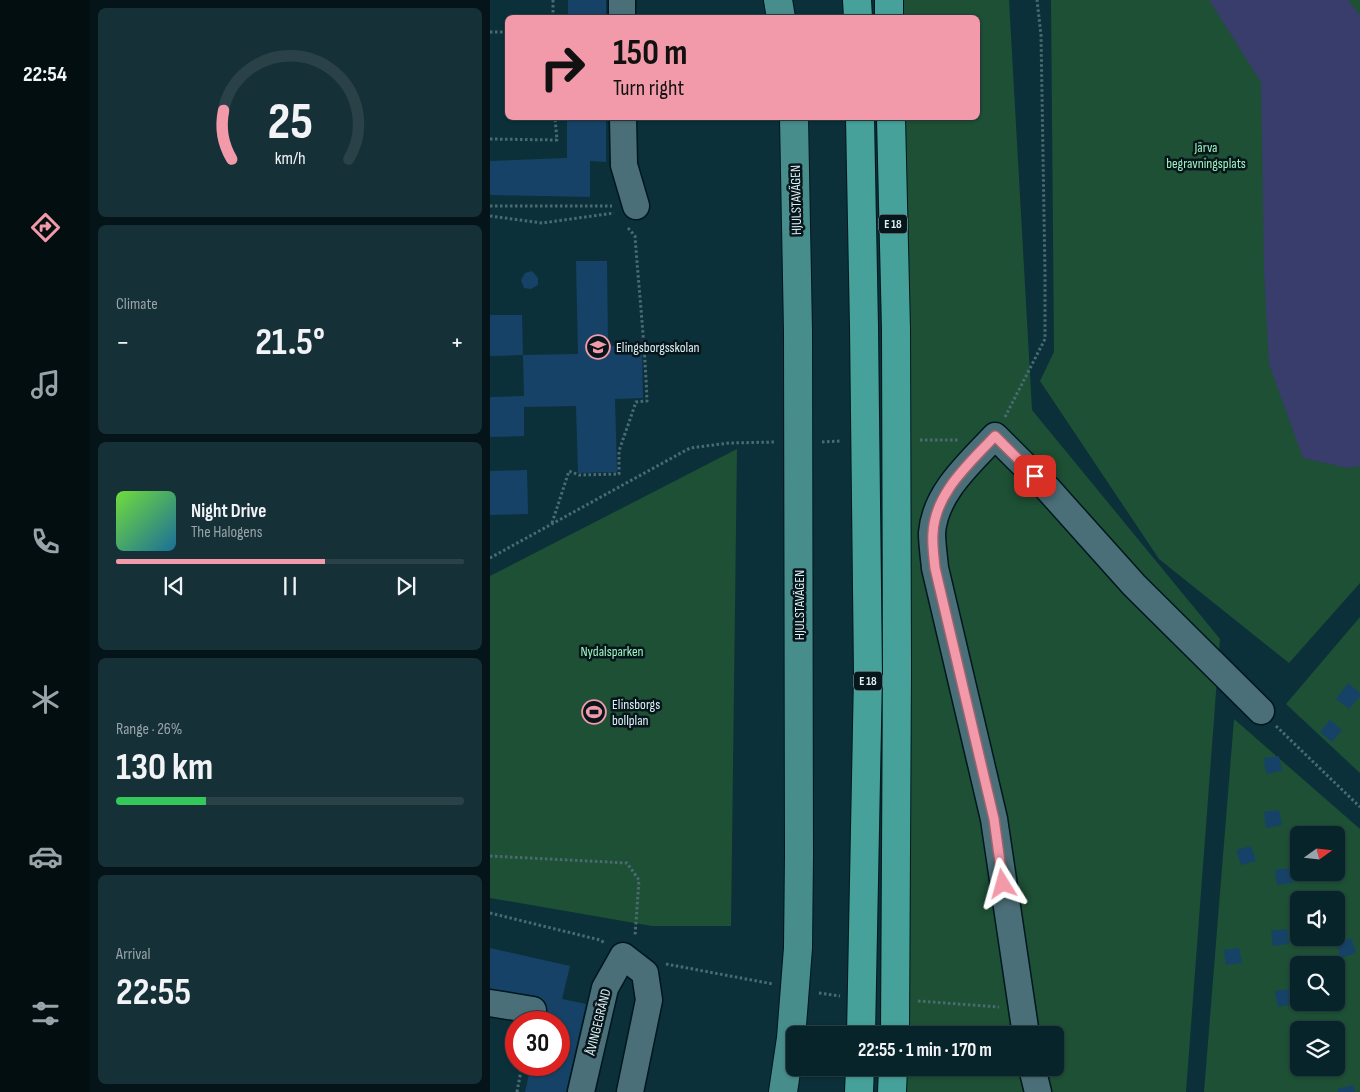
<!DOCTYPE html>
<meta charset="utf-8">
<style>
:root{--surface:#08242b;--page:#163037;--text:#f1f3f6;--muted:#98a4a9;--line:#294147;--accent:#f39aaa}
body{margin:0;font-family:"Sofia Sans Condensed",sans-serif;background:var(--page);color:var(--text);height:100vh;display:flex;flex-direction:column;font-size:19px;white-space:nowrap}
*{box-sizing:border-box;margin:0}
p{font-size:16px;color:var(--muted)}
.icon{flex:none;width:28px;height:28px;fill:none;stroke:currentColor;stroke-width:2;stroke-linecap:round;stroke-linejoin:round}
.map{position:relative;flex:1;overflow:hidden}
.details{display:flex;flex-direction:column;gap:8px;padding:8px;background:#041418;width:400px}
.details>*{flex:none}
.top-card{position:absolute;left:15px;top:15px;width:475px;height:105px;border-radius:8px;box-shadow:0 1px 4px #0004,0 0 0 1px var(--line);background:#f39aaa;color:#111;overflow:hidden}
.needle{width:32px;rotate:75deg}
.fabs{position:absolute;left:800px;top:826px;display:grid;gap:10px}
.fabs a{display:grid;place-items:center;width:55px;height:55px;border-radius:8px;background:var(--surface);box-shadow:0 1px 4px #0004,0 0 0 1px var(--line);font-size:25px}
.speed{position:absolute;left:15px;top:1011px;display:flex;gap:10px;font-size:25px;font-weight:700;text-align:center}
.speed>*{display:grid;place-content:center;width:65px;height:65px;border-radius:50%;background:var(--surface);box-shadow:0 1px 4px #0004,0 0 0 1px var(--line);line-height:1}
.speed .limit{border:8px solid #d22;background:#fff;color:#111}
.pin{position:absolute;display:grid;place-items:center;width:42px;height:42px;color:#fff;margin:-21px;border-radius:10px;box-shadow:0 2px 8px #0006}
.me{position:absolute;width:55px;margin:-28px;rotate:352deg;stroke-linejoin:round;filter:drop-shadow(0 0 4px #0008)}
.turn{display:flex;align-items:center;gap:18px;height:105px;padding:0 25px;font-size:22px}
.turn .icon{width:65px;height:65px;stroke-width:2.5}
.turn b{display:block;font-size:35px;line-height:42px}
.big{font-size:38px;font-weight:700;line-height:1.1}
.details .card{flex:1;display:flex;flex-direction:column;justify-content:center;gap:8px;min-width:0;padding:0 18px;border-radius:8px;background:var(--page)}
.details .dial{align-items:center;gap:0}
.dial svg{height:130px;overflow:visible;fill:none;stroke:var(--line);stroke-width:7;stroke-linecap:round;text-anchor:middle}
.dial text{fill:var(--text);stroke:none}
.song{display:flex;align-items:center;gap:15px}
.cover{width:60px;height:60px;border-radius:8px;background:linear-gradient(135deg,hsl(100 70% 55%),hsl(200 70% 35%))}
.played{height:5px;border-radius:2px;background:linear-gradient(90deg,var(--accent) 60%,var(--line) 60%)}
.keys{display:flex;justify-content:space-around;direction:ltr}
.heat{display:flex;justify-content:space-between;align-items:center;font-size:28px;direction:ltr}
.charge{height:8px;border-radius:4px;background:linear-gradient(90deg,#34c759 26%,var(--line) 0)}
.trip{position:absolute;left:296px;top:1026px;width:278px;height:50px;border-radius:8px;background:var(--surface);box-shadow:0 1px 4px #0004,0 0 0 1px var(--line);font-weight:700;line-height:50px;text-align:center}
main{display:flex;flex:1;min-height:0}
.tab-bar{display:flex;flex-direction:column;width:90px;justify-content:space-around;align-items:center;background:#030e11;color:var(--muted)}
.tab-bar .icon{width:35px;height:35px}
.tab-bar .selected{color:var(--accent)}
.tab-bar b{font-size:22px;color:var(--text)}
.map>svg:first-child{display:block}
.green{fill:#1d5035;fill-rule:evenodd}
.water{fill:#383d6b}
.building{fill:#174267}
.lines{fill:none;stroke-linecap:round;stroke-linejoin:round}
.minor-casing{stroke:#00171e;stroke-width:29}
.major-casing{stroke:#00171e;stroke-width:30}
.highway-casing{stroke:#00171e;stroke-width:30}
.path{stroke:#4b6b73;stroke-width:3;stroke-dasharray:2.5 2.5;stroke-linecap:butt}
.minor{stroke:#4b6f79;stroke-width:26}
.major{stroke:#478d8c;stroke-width:28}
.highway{stroke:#45a199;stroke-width:28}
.major-bridge-casing{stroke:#00171e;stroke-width:30;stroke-linecap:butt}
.highway-bridge-casing{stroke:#00171e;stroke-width:30;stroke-linecap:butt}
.major-bridge{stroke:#478d8c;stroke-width:28}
.highway-bridge{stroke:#45a199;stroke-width:28}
.route-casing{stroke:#9e646e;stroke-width:12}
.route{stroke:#f39aaa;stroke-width:9}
.labels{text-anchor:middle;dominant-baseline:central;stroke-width:5;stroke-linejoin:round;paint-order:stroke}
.shield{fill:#07161a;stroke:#9eafb5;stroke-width:1}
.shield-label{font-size:12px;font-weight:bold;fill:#def1f7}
.park-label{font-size:14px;fill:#9ff4c0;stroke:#07161a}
.street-label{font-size:14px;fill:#def1f7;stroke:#07161a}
.poi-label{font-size:14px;fill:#def1f7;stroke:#07161a;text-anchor:start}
</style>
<main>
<nav class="tab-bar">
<b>22:54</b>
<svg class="icon selected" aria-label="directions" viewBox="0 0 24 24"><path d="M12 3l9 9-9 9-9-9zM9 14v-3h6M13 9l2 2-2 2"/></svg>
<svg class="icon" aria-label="music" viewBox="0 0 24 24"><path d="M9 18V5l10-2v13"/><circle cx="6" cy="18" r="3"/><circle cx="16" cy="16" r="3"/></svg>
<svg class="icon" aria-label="phone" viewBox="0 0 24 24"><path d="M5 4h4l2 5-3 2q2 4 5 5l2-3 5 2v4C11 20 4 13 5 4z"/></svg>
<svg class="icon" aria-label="climate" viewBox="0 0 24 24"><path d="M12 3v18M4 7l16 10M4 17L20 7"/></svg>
<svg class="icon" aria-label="car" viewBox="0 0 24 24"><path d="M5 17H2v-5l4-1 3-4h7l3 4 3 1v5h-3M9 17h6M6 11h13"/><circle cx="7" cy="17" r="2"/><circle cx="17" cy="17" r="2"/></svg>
<svg class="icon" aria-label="filters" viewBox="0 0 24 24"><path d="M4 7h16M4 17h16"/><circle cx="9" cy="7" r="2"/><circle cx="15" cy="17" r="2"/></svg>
</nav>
<section class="details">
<div class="card dial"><svg viewBox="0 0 100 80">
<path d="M14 69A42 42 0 1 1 86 69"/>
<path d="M14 69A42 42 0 0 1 9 39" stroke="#f39aaa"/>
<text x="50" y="56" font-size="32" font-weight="700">25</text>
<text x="50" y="72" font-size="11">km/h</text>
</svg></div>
<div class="card"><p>Climate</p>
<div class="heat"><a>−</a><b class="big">21.5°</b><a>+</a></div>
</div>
<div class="card">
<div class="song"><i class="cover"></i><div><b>Night Drive</b><p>The Halogens</p></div></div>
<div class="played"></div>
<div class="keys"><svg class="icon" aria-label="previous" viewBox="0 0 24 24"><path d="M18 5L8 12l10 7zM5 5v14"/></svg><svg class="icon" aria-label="pause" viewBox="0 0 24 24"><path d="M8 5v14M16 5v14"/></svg><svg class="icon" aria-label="next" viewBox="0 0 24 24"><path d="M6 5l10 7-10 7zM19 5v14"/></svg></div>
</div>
<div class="card"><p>Range · 26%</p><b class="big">130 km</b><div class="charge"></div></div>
<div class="card"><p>Arrival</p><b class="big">22:55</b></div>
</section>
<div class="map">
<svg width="870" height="1092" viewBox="0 0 870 1092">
<rect width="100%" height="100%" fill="#0b3039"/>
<!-- green -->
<path class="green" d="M407,0H519L542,410L730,639L696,1092H397V1068H565V1035H398L407,118H488V18L407,17Z
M561,0H870V583L799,663L669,559L550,381L564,352Z
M247,449L241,926H162L0,898V576Z
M870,617V773L796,704Z
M744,719L870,829V1092H714ZM809,835H846V872H809ZM809,900H846V938H809ZM809,965H846V1002H809ZM809,1030H846V1068H809Z"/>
<!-- water -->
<path class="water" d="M719,0H858L870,15V466L857,468L813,458L779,364L774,270L771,82Z"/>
<!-- building -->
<path class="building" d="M78,0H116V18H78Z
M77,118H116V162L100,161V197L0,195V161L77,158Z
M86,261H117L118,346L152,345L153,398L125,399L127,472L88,473L86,406L34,407V436L0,437V397L34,396L33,355L0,356V315H32L33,355L88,354Z
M42,271L48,278V285L41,289L34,288L31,280L35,273Z
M37,470L38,514L0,515V471Z
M858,683L870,693V696L859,709L846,699Z
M840,720L852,730L842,742L830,732Z
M789,756L792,771L776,774L774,758Z
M789,810L792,825L776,828L774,812Z
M761,846L766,861L751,865L746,850Z
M800,868L803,883L787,885L785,870Z
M797,929L799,944L783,946L781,931Z
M861,938L866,953L851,958L846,943Z
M0,948L80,966L72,999L96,1004L76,1092H35L41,1065H69V1022H51L55,1003L0,990Z
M749,948L752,963L736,965L734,950Z
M800,989L803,1004L788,1007L785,991Z
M824,1002H840L842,1006L827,1011Z
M863,1085L865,1092H848V1089Z"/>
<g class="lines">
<!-- minor casing -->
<g class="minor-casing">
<path id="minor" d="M132,0V18
M133,118L134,165L146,206
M0,1003L43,1010
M536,1035L504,819L445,568C444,557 442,544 442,533C445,493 479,464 505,436L558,489L644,585L771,711
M542,1068L548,1092
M91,1092L115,988L133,956L155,973L159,1000L140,1092"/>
</g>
<!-- major casing -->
<g class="major-casing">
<path id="major" d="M288,0L291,18
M304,118L308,331
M293,1092L301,1038"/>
</g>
<!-- highway casing -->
<g class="highway-casing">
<path id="highway" d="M367,0L368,18
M399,0V18
M370,118L374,327
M401,118L406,330
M369,1092L370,1068
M402,1092L403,1068"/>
</g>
<!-- path -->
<path class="path" d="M63,0V18
M0,32H18
M0,139L67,140L65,118
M0,206H122
M0,216L52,223L124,213
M515,417L555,339V274L551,35L547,0
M430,440H468
M332,442L351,441
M62,523L79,471L89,475L129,474V451L146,402L157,401C155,346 149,291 145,236L138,228
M0,558L200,448L239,443L286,442
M786,726L870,807
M0,856L137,863L149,880L145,936
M0,913L110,940L115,943
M176,964L283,984
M329,993L350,996
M428,1001L509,1007
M27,1092L32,1065"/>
<!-- minor -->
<use href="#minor" class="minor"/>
<!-- major -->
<use href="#major" class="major"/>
<!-- highway -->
<use href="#highway" class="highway"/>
<!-- major-bridge casing -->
<g class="major-bridge-casing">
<path id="major-bridge" d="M301,1038L308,948L309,856L308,331"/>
</g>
<!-- highway-bridge casing -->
<g class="highway-bridge-casing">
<path id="highway-bridge" d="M371,1035L378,675L374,327
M405,1035L407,669L406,330"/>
</g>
<!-- major-bridge -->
<use href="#major-bridge" class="major-bridge"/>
<!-- highway-bridge -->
<use href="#highway-bridge" class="highway-bridge"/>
</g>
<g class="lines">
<!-- route casing -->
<g class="route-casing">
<path id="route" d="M513,884L504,819L445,568C444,557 442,544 443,533C445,493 479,464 505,436L545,476"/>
</g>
<!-- route -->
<use href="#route" class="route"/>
</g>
<!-- icons -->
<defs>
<g id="school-ring" transform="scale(1.25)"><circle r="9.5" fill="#07161a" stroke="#f39aaa" stroke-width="1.5"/><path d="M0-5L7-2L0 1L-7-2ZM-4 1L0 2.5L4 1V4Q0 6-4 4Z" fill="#f39aaa"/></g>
<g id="stadium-ring" transform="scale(1.25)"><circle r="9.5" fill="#07161a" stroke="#f39aaa" stroke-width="1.5"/><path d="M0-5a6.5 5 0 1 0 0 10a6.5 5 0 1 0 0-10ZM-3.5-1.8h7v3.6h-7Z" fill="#f39aaa"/></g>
</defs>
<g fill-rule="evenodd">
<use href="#school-ring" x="108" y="347"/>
<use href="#stadium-ring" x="104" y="712"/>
</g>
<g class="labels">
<!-- shield labels -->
<g class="shield">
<rect x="389" y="214.5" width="28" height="19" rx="4"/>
<rect x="364" y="671.5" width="28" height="19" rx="4"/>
</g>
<g class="shield-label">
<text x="403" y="224">E 18</text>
<text x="378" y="681">E 18</text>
</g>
<!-- park labels -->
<g class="park-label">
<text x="716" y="147">Järva<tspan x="716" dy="16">begravningsplats</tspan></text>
<text x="122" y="651">Nydalsparken</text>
</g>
<!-- street labels -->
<g class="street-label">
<text transform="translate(306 200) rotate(-91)">HJULSTAVÄGEN</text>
<text transform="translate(309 605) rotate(-90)">HJULSTAVÄGEN</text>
<text transform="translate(108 1022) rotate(-76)">ÅVINGEGRÄND</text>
</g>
<!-- poi labels -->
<g class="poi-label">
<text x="126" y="347">Elingsborgsskolan</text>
<text x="122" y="704">Elinsborgs<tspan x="122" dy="16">bollplan</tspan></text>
</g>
</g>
</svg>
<div class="fabs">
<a><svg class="needle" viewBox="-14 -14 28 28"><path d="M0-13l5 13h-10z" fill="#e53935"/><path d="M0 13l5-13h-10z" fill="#98a4a9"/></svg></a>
<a><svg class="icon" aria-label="sound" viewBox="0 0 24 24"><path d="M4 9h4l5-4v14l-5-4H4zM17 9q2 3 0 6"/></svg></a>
<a><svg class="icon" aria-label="search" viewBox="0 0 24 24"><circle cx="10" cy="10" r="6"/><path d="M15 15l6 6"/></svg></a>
<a><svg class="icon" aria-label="layers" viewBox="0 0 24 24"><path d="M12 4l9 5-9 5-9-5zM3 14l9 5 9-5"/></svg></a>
</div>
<div class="speed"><div class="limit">30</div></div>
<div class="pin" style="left:545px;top:476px;background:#d93025"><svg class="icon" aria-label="arrive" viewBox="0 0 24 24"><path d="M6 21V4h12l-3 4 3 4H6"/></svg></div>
<svg class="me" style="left:513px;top:884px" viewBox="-20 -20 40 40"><path d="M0-17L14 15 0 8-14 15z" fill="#f39aaa" stroke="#fff" stroke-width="4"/></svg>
<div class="trip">22:55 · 1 min · 170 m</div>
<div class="top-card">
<div class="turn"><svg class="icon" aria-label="right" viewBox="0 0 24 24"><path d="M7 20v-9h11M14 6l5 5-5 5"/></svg><div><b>150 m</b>Turn right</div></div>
</div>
</div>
</main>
